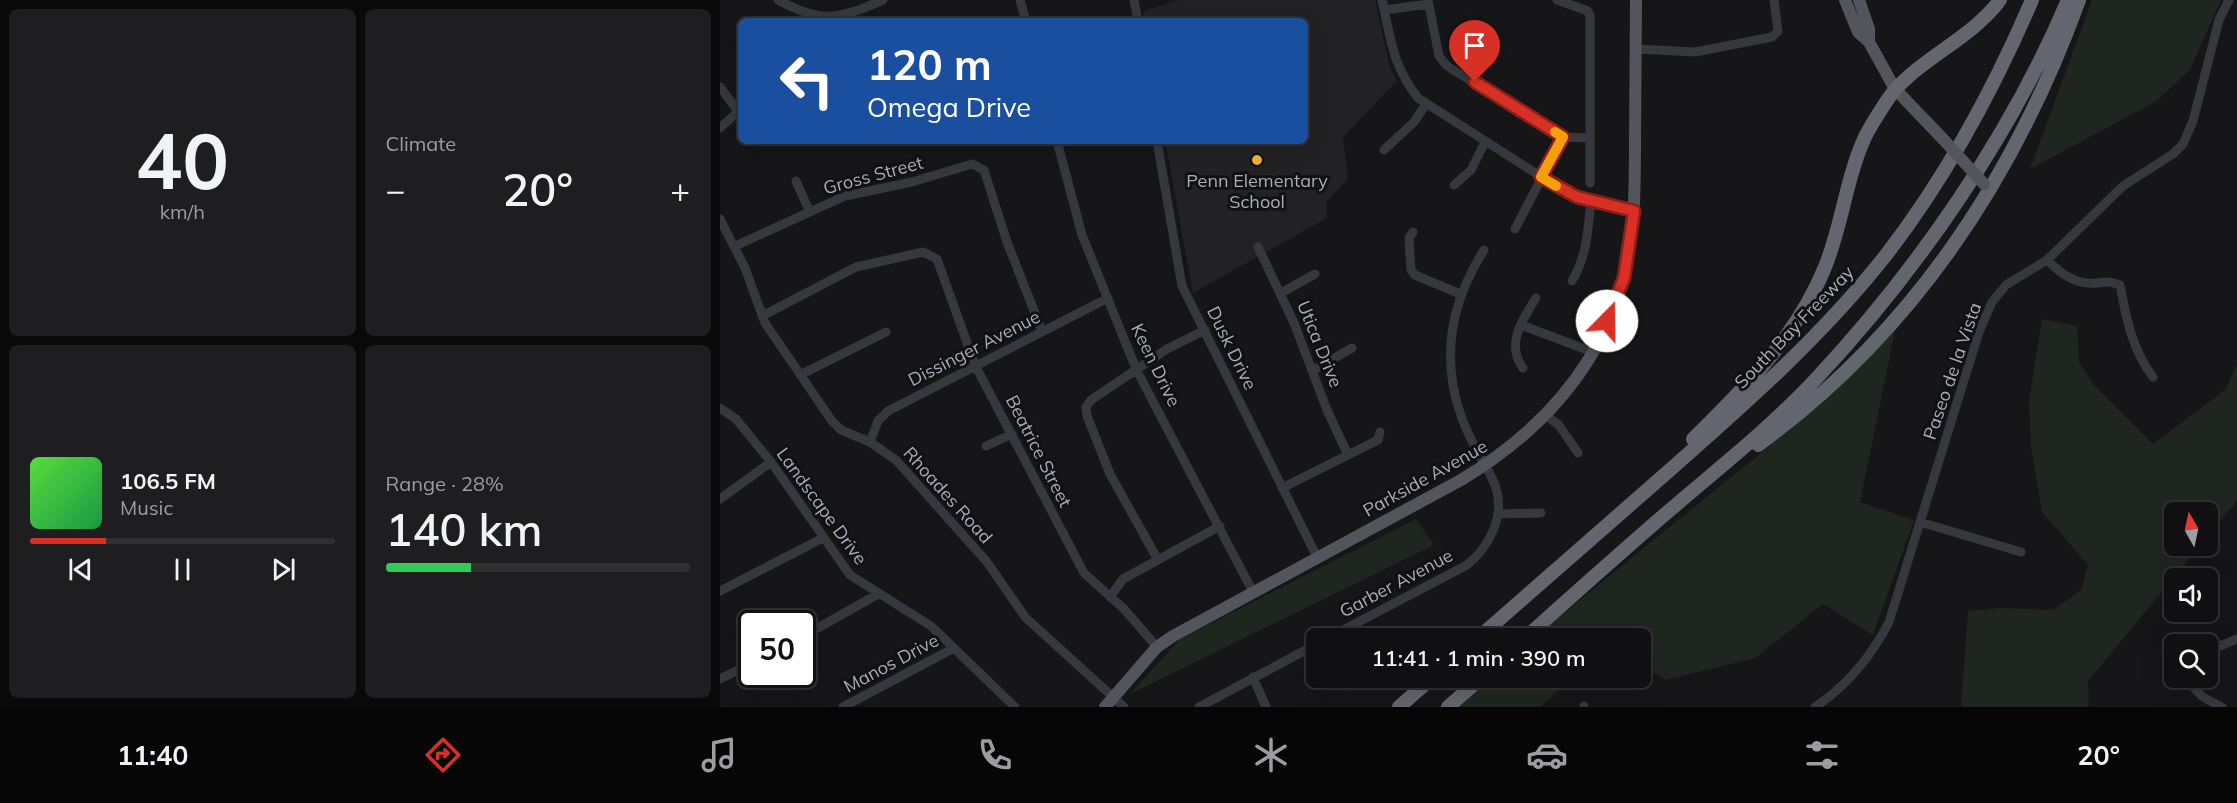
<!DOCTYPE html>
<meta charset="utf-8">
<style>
:root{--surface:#101012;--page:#1e1e20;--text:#f1f3f6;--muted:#9c9d9f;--line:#303032;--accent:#d93025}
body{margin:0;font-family:Mulish,sans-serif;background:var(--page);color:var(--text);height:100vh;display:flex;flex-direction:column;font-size:22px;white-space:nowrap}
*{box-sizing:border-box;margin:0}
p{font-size:20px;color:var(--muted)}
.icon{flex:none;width:33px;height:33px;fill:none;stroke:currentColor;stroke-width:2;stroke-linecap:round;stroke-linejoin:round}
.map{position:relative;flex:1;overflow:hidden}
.side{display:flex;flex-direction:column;gap:9px;padding:9px;background:#09090a;width:720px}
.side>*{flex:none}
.guide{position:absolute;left:18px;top:18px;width:570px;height:126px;border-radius:9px;box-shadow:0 6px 24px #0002,0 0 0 2px var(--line);background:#1a4fa0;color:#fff;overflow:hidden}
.needle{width:39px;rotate:351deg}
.fabs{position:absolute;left:1444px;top:502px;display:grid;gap:12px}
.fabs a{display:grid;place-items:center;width:54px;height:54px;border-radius:9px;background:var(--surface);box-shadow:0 6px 24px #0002,0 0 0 2px var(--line);font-size:30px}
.speed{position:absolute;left:18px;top:610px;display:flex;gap:12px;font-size:30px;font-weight:700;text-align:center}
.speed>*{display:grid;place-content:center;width:78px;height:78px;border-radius:50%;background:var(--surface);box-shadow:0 6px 24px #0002,0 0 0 2px var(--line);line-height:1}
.speed .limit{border:3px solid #111;border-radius:9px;background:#fff;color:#111}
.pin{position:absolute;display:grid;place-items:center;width:51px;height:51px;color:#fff;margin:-62px -26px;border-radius:50% 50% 50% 0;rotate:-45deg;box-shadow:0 0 6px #0007}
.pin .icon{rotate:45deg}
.me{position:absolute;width:66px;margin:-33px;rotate:22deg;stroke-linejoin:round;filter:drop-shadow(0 0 4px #0008)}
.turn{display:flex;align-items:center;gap:21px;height:126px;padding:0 30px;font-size:27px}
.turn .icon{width:78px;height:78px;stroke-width:2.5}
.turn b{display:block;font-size:42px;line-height:51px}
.big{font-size:45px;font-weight:600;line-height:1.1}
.side .tile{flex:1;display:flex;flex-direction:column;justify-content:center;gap:9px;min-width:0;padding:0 21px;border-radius:9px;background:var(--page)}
.side .dial{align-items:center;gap:0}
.dial b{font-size:78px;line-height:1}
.song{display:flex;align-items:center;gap:18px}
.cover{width:72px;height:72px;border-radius:9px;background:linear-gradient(135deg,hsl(110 70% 55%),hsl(140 70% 35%))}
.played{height:6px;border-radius:3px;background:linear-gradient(90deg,var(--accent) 25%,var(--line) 25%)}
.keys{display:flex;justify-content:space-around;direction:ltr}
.heat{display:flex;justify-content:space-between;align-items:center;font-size:33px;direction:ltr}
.charge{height:9px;border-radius:4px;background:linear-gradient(90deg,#34c759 28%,var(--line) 0)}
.side .tiles{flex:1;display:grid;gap:9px;grid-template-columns:repeat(2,1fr)}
.trip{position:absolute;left:586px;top:628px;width:345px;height:60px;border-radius:9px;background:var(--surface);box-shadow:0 6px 24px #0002,0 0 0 2px var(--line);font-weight:600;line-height:60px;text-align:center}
.dock{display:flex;height:96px;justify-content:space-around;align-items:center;background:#060607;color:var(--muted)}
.dock .icon{width:42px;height:42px}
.dock .on{color:var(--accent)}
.dock b{font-size:27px;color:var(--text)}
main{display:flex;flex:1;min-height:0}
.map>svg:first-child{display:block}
.built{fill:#222225}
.green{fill:#1e261f}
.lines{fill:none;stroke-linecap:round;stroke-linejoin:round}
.minor{stroke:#37383d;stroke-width:9}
.major{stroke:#53555c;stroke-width:12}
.highway{stroke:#63666e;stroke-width:14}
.major-bridge{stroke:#53555c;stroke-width:12}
.route-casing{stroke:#8d1f18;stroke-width:15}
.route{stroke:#d93025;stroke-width:10}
.slow{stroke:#f59e0b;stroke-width:10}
.poi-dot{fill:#f2b134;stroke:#111113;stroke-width:2}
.labels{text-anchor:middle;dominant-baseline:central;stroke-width:6;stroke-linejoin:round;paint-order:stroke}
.street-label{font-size:18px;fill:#a8adb8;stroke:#111113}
.poi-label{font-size:18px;fill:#a8adb8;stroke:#111113}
</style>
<main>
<section class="side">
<div class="tiles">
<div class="tile dial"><b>40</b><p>km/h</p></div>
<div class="tile"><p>Climate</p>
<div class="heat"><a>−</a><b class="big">20°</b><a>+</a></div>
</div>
<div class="tile">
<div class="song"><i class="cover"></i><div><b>106.5 FM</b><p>Music</p></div></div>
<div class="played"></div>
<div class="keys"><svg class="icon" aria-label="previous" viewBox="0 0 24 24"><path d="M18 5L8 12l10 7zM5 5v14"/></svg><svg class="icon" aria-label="pause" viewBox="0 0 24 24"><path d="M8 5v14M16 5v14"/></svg><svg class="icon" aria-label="next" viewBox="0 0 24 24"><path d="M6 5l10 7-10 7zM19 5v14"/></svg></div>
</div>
<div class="tile"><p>Range · 28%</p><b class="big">140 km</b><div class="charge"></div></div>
</div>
</section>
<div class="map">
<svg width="1517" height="707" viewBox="0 0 1517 707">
<rect width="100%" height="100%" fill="#161618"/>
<!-- built -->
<path class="built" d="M460,0H655L670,68L677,81L623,137L628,179L607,201V218L473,293L445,141H585V21H424L423,11Z"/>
<!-- green -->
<path class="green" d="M1372,0H1501L1470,70L1435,102L1310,169Z
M1322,319L1357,326L1359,362L1374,385L1433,444L1505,390L1517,364V501L1488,536V513H1455V546H1480L1368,681L1369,707H1241L1248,611L1281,608L1333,610L1361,590L1368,565L1322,512L1311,446L1309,402Z
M1175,331L1140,502L1194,520L1153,635L1103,604L1035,658L945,680L921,665V639H812L1070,429Z
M696,519L714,545L410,694L460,639Z
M766,678H852L820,707H734Z"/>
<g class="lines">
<!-- minor -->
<path class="minor" d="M58,0C102,24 119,19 163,0
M300,0L306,21
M414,0L418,21
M662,0C671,39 672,65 698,98L831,183L857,197L914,211
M708,0L719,56L727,66L843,137L870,138
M837,0L868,11L870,16V183
M664,10L709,4
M916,49L975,52L1052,37L1058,31L1054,0
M0,87L18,111
M0,128L21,109
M337,141L362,235L417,371L533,592
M437,141L462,286L597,557
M664,150L694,122L706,104
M76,181L89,210
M734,185L751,170L765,142
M0,219L25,268L45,323L112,421L121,430L150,442L176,460L267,562L305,617L404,707
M795,229L843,137
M693,232L689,238L691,270L695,275L740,294
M15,246L125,196L192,182L252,164L264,170L287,242L322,331
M538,247L574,323L607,410L628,455
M1327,260C1341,274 1356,285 1377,283C1386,282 1391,281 1400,285C1406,317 1412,350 1433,377
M852,281C867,256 868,229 871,201
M561,293L595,274
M42,316L136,267L203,252L217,259L255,365L364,573L404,609L437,647
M801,325L873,352
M803,368C785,344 803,319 816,298
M594,370L632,348
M80,375L166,332
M0,408L16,419L51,462L130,575L211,626L295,707
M826,416L838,424L858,453
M150,442L158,421L168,411L388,298
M266,446L292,434
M562,488L658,440L660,432
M0,499L51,462
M778,514L821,513
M1200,522L1301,552
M438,560L390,474L367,416L366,407L371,400L447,349L485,330
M0,591L103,538
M390,597L403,579L500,526
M82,637L158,594
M606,639L747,565C769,547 785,517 776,488C772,475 763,463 757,451C746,431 737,408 733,386C725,335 737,293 764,250
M1488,651L1517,639
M533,677L546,707
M624,678L629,686
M1470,678C1474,695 1488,700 1502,707
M0,679L32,663
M864,706V707
M123,707L234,648
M479,707L597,644
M1095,707C1128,685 1151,657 1169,622L1259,332L1272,302L1286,285L1327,260L1403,186L1453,154L1463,144L1473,121L1499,20L1509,0"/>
<!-- major -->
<path class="major" d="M1125,0L1138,32L1149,42L1175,89L1223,139
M1139,0L1149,29V42
M385,707L437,647L453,636L741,480C819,433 881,367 904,276C915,232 915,186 915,141C915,94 916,47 916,0"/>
<!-- highway -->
<path class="highway" d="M973,439C1025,388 1077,336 1105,267C1122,226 1126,178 1145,137C1151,125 1159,113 1166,102C1189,64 1251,40 1280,0
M1038,445C1193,332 1294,179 1359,0
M757,639C822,582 886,526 951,469C1027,402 1103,335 1166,255C1227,176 1273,91 1312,0
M804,639C852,596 901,552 950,510C999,468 1051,427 1095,380C1197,271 1290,137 1348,0
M679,707L712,678
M728,707L761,678"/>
<!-- major-bridge -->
<path class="major-bridge" d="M1223,139L1264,184"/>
</g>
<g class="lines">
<!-- route casing -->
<g class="route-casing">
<path id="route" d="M755,82L843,137L821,177L857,197L914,211L904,278L887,321"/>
</g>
<!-- route -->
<use href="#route" class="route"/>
<!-- slow -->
<path class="slow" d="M835,132L843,137L821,177L836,186"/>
</g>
<!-- markers -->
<circle class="poi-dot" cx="537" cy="160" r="6"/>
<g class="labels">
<!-- street labels -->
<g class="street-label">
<text transform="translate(153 175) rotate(-15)">Gross Street</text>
<text transform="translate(1074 327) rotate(-46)">South Bay Freeway</text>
<text transform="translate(600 344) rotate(68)">Utica Drive</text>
<text transform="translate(254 348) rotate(-27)">Dissinger Avenue</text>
<text transform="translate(512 348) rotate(64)">Dusk Drive</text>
<text transform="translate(436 365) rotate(64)">Keen Drive</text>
<text transform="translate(1232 371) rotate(-71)">Paseo de la Vista</text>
<text transform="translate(319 451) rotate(63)">Beatrice Street</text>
<text transform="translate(705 478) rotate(-29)">Parkside Avenue</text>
<text transform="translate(228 495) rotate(48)">Rhoades Road</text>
<text transform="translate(102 506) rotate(54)">Landscape Drive</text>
<text transform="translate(676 583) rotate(-28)">Garber Avenue</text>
<text transform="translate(171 663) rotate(-28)">Manos Drive</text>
</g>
<!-- poi labels -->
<g class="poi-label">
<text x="537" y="180">Penn Elementary<tspan x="537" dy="21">School</tspan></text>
</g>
</g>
</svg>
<div class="fabs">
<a><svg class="needle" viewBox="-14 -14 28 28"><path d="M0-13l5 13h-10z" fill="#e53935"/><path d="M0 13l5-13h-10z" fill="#9c9d9f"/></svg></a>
<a><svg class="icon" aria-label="sound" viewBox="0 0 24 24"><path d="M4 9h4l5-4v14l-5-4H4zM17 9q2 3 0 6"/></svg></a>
<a><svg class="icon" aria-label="search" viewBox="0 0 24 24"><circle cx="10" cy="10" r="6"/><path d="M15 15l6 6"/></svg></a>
</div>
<div class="speed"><div class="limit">50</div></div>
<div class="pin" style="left:755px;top:82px;background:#d93025"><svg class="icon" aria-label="arrive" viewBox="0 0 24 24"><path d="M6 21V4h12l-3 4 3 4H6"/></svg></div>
<svg class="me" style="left:887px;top:321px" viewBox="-20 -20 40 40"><circle r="19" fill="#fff"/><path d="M0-13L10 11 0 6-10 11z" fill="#d93025"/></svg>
<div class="trip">11:41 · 1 min · 390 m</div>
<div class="guide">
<div class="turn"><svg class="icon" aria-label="left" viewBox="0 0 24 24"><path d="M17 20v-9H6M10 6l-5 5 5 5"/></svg><div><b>120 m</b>Omega Drive</div></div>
</div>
</div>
</main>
<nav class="dock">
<b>11:40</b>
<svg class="icon on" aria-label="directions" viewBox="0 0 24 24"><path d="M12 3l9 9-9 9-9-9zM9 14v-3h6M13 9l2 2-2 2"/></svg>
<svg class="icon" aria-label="music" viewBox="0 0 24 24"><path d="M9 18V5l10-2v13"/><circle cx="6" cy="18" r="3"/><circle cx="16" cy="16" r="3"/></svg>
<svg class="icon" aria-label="phone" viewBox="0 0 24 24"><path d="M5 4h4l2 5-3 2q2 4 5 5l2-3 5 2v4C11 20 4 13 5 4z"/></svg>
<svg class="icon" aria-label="climate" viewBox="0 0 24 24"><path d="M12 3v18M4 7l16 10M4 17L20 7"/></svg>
<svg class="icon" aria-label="car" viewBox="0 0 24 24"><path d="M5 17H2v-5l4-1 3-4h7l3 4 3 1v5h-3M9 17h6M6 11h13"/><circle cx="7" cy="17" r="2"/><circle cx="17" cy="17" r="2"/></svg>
<svg class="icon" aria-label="filters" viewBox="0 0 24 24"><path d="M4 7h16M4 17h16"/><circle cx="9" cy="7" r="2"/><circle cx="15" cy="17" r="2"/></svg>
<b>20°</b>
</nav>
